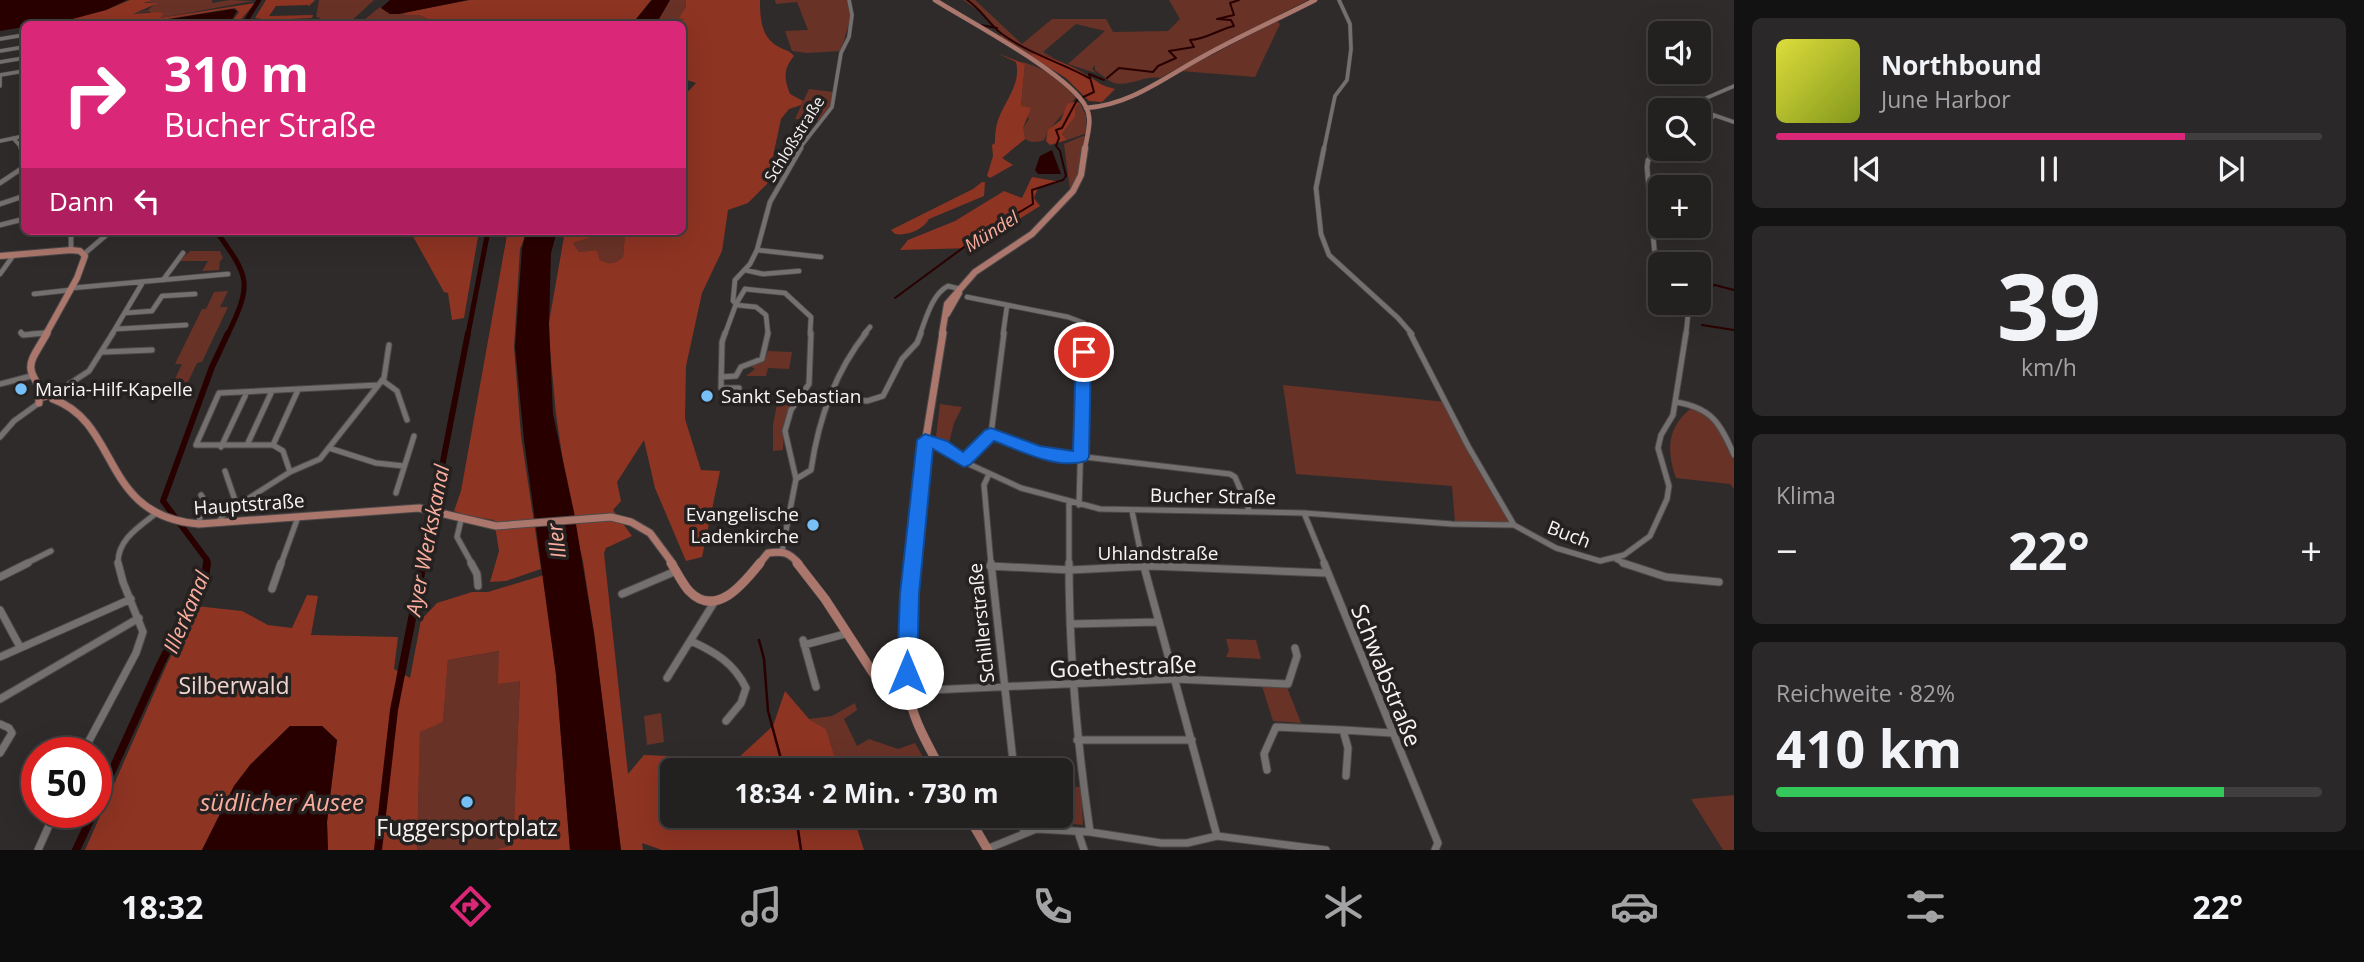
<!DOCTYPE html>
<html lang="de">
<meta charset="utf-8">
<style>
:root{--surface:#232020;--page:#2b2829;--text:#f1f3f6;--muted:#a3a3a5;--line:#403e3e;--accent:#db2777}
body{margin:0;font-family:"Open Sans",sans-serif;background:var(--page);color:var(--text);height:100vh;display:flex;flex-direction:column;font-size:26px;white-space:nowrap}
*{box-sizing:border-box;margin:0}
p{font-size:23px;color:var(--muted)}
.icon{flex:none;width:38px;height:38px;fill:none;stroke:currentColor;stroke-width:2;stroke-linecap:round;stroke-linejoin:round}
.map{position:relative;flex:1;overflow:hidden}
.details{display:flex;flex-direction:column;gap:18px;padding:18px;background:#131212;width:630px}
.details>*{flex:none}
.banner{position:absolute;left:21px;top:21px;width:665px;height:214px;border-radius:10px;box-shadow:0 7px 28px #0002,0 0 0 2px var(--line);background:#db2777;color:#fff;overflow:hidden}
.fabs{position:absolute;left:1648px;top:21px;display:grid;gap:14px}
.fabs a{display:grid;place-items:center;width:63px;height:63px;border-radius:10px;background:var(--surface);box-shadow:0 7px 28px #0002,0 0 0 2px var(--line);font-size:35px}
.speed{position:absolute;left:21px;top:737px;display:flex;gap:14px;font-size:35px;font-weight:700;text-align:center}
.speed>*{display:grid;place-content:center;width:91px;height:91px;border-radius:50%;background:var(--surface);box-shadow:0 7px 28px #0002,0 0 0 2px var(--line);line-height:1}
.speed .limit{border:10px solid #d22;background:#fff;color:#111}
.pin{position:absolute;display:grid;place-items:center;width:60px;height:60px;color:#fff;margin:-30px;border:4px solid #fff;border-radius:50%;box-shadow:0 2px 7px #0007}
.me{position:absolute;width:77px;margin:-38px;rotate:0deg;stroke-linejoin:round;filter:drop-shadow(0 0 5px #0008)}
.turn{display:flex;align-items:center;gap:24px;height:147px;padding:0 28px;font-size:32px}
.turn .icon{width:91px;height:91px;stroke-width:2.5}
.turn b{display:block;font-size:49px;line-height:60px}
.then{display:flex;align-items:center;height:66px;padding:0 28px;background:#0003;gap:14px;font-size:26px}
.big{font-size:52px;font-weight:700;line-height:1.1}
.details .tile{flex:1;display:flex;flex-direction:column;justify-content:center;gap:10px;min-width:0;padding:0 24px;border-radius:10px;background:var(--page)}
.details .dial{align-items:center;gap:0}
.dial b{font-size:91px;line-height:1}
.song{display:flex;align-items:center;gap:21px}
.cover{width:84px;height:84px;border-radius:10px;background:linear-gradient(135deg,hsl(60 70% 55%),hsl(70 70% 35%))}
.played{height:7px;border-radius:4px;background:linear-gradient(90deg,var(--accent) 75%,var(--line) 75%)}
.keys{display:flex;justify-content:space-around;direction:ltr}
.heat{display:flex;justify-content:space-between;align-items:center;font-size:38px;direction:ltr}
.charge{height:10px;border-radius:5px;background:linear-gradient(90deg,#34c759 82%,var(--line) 0)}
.trip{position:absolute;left:660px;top:758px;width:413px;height:70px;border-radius:10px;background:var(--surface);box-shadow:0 7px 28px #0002,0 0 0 2px var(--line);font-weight:700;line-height:70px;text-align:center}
.tabs{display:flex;height:112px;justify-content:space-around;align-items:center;background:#0e0d0d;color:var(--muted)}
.tabs .icon{width:49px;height:49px}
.tabs .selected{color:var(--accent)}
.tabs b{font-size:32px;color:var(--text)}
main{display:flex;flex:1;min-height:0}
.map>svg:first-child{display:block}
.green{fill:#693227}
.forest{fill:#8e3423}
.water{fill:#290000}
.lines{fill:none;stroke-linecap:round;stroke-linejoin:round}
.stream-far1{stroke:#290000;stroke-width:2}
.stream{stroke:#290000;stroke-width:2.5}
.canal-far3{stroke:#290000;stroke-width:4.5}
.canal-far2{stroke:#290000;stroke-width:5}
.canal-far1{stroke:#290000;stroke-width:6}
.canal{stroke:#290000;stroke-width:8}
.minor-far3-casing{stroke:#4d4949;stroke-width:4.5}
.minor-far2-casing{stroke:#4d4949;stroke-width:6}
.minor-far1-casing{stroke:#4d4949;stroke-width:7}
.minor-casing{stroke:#4d4949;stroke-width:9}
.major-far3-casing{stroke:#4d4949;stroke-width:5}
.major-far2-casing{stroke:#4d4949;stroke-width:8}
.major-far1-casing{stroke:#4d4949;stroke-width:9}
.major-casing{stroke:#4d4949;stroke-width:10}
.minor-far3{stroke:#74706f;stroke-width:3.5}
.minor-far2{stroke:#74706f;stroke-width:4.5}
.minor-far1{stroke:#74706f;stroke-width:5}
.minor{stroke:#74706f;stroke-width:7}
.major-far3{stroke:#ab766b;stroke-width:4.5}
.major-far2{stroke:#ab766b;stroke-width:6}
.major-far1{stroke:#ab766b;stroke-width:7}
.major{stroke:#ab766b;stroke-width:9}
.route{fill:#1a73e8;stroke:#114b97;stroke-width:2}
.poi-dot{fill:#76c0f7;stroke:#252120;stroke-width:2.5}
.labels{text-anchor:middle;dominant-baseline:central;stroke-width:7;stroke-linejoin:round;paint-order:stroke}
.far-street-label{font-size:16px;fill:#f7f4f3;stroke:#252120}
.far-water-label{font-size:18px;font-style:italic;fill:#fbae9e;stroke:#252120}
.poi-label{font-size:19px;fill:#f7f4f3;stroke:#252120;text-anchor:start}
.street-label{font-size:19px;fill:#f7f4f3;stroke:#252120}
.water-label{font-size:21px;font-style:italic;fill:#fbae9e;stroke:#252120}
.near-street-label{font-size:23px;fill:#f7f4f3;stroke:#252120}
.near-park-label{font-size:23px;fill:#f0d5cf;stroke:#252120}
.near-poi-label{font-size:23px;fill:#f7f4f3;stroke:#252120}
.near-water-label{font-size:24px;font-style:italic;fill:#fbae9e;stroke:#252120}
</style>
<main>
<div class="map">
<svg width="1734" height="850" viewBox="0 0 1734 850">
<rect width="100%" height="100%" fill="#2f2b2a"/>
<!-- green -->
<path class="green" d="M152,0H212V3L230,0L253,1L155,19L149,11L132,14L148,10L156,3L143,2Z
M319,0H374L348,24H316L320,18L316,17Z
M670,0H686L685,18L679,24H656Z
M775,0H848L851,16L841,51L807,53L792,51L785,31L808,30L797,2L776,4Z
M963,0H975L1022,44L1052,19H1106L1113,32L1168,31L1180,19L1169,0H1308L1235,38L1231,37L1233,39L1160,78C1144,75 1130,87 1114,83C1108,81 1101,74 1095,70V65L1092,69L1096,73L1068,64L1105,31L1076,24L1043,52L1054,58L1038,53L1027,54L1000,37L1001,33L982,13Z
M380,7L390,14L406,12L404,15H419L430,20L429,23L351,24L360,23Z
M1277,21L1280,24L1255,77L1181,71Z
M1022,62C1047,69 1057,78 1076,97C1067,111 1051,124 1044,140C1037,143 1028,143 1023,137V128L1029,119L1021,106L1025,65Z
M809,89L833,92L830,106L818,121L795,119Z
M1080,103L1086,116L1087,133L1067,140L1062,134L1075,117V108Z
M1083,136L1086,137L1078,177L1070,190L1064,144Z
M601,231H629L625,234L623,257C615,264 609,265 600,260L597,250L579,252L573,243L598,235Z
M190,251H220L223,258L220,261L219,270L202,271L208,261H180Z
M228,291L220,307H228L202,362L197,363L188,382L173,383L182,364H175L202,309H206L214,292Z
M768,351L792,352L789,369L768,368L766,376H746L755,369L750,366L765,360Z
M1283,385L1446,402L1511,522L1455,523L1452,486L1296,474Z
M778,400L791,402L784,422L783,450L773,451V424Z
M940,404L962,407L954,423L948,447L936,437Z
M1693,407C1713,412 1730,440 1734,460C1734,469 1734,480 1734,489L1730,484L1676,478C1666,450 1667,426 1693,407Z
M1226,639L1256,640L1261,659L1226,657L1229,650Z
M500,651L520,680L513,845L494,850H417L420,731L443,722L448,660Z
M1262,686L1287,687L1301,723L1273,721Z
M855,703L857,710L844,719L857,746L869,739L898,749L915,743L927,764L913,770H839L826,729L809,719L832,716Z
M661,713L664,742L647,745L644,716Z
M1061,786L1081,787L1083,825L1040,820L1037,824C1031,824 1028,822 1026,816H1060Z
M1734,795V850H1723L1691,799Z"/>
<!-- forest -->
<path class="forest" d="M130,0H152L144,3H158L133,14L160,12L163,14L160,18L255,3L237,24H230L239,12L235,8L136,24H125L137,21L102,19L80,24H40L106,10Z
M266,0H315L308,7L309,5L276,6L269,16L313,15L312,18L268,20L255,18Z
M470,0H651L632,24H402H429L430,20L419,15H404L406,12Z
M686,0H760C760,18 761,38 779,47C786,51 789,50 794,56C783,69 784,79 790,94L803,101L801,105L789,109L781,119L767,184L748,203L728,210L722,251L702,293L686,366L685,419L701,470L720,471L702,557L686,561L655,488L644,440L617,482L621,501L613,510L632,536L606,548L604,553L628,774L644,755L737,759L773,726L785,691L809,719L826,729L839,770H736V763L720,770H672V816H853L864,850H662L642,843L643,850H621L594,633L583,561L570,509L556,414L548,328L565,231H601L598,235L573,243L579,252L597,250L600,260C609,265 615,264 623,257L625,234L629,231H682L683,97L696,83L684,79L683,83L682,24H679L684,19L679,18L686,7Z
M997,53L1025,64L1021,106L1031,108L1023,128L1025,139L1002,158L1013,165L990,178L987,176L993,156L992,145L995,143C995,134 996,123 1000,115C1008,97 1021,82 1016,62Z
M1038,53C1055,59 1070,65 1085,74C1100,82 1096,84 1115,89L1102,102L1089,101L1066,78L1027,54Z
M1074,102L1080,103L1075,108V117L1062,134L1067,140L1050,145L1046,141L1048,130L1061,120L1067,104Z
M1032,177L1061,182L1038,188L1034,198L1040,206L973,248L900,250L908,240L955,221L1004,191L1022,198Z
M982,182H985L984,196L929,219C923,230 907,236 895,234L891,230L973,189Z
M410,231H479L464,318L452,320L448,293L444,292Z
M515,231H525L526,234L520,249L514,347L521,436L541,569L506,581L490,582L499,551L494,520L468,516L454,511L461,491L507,235Z
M544,575L556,675L570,850H494L513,845L520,681L498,684L499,651L448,660L443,722L420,732L417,850H328L327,822L337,740L322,726H290L250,765L234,786L202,850H85L167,664L196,606L242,611L268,625L292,628L307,595L318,596L311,635L398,637L394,669L410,678L421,620L437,603L472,592H488Z"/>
<!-- water -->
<path class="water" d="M0,0H127L106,10L69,20L24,24V27L0,31Z
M390,0H468L399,14H390L381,8Z
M652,0H670L656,24H632Z
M233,9L237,11L229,24H139Z
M1052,150L1061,174H1038L1035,170L1040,156Z
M526,231H557L551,253L549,323L553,414L574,512L594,633L621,850H570L556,675L524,440L515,347L522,249Z
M290,726H322L337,740L327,822L328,850H202L234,786L250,765Z"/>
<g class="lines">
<!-- stream-far1 -->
<path class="stream-far1" d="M967,0C981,9 989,24 1002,34C1029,54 1060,62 1089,78
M981,25L997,28
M1107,78L1119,68L1153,72L1158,66L1176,58L1169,51L1194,47L1190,40C1207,39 1217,30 1234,26L1231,20L1217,19L1234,15L1230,3L1239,0
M1699,288L1715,285L1734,290
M895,298L979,236L1033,204L1032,190L1063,180L1066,176L1060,151L1056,146L1059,138L1056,130L1062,128L1077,100L1094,92L1089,74L1104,80
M1702,325L1734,330"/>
<!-- stream -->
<path class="stream" d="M759,640L764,659L768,711L784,770
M796,816L801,850"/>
<!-- canal-far3 -->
<path class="canal-far3" d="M244,24L259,0"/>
<!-- canal-far2 -->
<path class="canal-far2" d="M216,231C249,277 253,282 228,334
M468,334L488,231"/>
<!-- canal-far1 -->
<path class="canal-far1" d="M206,564L207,560L163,501L212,367L228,333
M423,564L468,333"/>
<!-- canal -->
<path class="canal" d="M96,806L161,663L205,577L207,563
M76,850L94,812
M378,850L394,710L423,563"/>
<!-- minor-far3 casing -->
<g class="minor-far3-casing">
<path id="minor-far3" d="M0,39L24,35
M0,51L24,47
M0,62L24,58
M0,75L24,71
M0,76V86
M1734,86L1697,102L1702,111L1734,122
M1699,118L1713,117
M13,138L23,149
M0,141L24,136
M799,149L832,107L841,53L849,37L852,15L849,0
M1324,149L1335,96L1347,80L1351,49L1350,24L1339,0"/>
</g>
<!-- minor-far2 casing -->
<g class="minor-far2-casing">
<path id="minor-far2" d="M21,148L24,151
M1324,148L1316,188L1321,234L1329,255L1398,318L1412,334
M0,183L24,167
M0,204L24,196
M0,225L24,219
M71,231V250
M757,250L821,257
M84,254L111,231
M745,270L763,274L799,271
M1661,272L1655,257L1647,167L1648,160L1667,149
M0,274L13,256
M163,280L183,253
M72,288L228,274
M745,289L785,293L811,317L810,334
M34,294L70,290
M967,297L1068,317L1084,323V334
M1681,303L1688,315L1686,334
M736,304L745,289
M736,305L756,307L766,315L768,334
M125,313L152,311L162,296L195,294
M116,329L186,325
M21,332L23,334
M30,334L45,333
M112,334L143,282
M725,334L736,304L733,301L735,280L750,264L757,250L770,202L801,148
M864,334L870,327
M920,334C926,319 932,294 948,286L960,289
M1003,334L1007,306"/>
</g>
<!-- minor-far1 casing -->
<g class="minor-far1-casing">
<path id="minor-far1" d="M21,333L23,335L45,333
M725,333L722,342L721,388H739
M1410,333L1468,446L1514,525L1556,548L1600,561L1624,555L1650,536L1667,499L1669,486L1658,448L1661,435L1673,415L1686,333
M103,352L152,350
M721,377L736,376L741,367L762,359L768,333
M382,380L397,391L407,420
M0,384L31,376
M54,394L89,371L113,333
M833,396L867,401L883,396L902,359L917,343L921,333
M1676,402C1712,408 1720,423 1734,455
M991,434L1051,453L1230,474L1235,477L1250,512
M0,437L14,421L39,403
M925,440L941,445L971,465L1021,488L1100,509L1304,513L1452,524L1514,525
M247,445L272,391
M273,445L298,390
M221,447L247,392
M329,448L376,463L404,466
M964,461L991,434L1004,333
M225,471L237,506
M290,472L283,451L273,445H196L219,393L378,385
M989,474L984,485L991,564
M796,479L785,431L791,410L809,384L811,333
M796,479L811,470C818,422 835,372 866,333
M396,493L414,436
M1069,502V564
M1079,505L1084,333
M1132,511L1143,564
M1304,513L1325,564
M461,520L457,537L472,564
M218,523L224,514L290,472L320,459L384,378L389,345
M199,524L203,498L201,495
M782,551L796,479
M1616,559L1626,564
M25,564L51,551
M118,564C117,541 137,528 154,515
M281,564L298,517"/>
</g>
<!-- minor casing -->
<g class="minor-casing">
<path id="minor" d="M471,563L477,574L478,586
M991,563L1014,770
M1069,563C1069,654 1077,742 1090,832
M1143,563L1217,836
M1324,563L1438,843L1435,850
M1623,563L1666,577L1719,582
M990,566L1070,570L1150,566L1326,573
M0,577L28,563
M272,589L281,563
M622,594L676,571
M0,610L20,647
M1070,624L1159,622
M803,640L816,687
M691,641C715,652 734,663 746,688L741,703L726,721
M804,645L845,634
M0,657L131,599
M667,678L715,601
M909,691L1175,679L1288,684L1297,656L1295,648
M0,699L139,618
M0,724L9,728L12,733L0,753
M1077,740H1192
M83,752L136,653L143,632L123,582L118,563
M1267,770L1264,754L1276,727L1343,730
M1346,776L1348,748L1343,730L1392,733
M1021,816L1024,832
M1078,832L1084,850
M987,849L1036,829L1090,832L1161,843H1187L1217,836L1326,850
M38,850L55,812"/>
</g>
<!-- major-far3 casing -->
<g class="major-far3-casing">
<path id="major-far3" d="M935,0C970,22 1069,74 1086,107C1093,120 1087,135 1085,149
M1086,108C1131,105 1165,77 1204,56C1240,36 1278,19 1315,0"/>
</g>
<!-- major-far2 casing -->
<g class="major-far2-casing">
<path id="major-far2" d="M0,256L71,250L80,251L85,256L77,278L46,334
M947,314L959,293
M942,334L947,304L975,272L1032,234L1073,191L1081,175L1085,148"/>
</g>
<!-- major-far1 casing -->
<g class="major-far1-casing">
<path id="major-far1" d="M45,395C22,364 30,364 47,333
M53,399C121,424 100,516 199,524L419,508L496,526L611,517L631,522L650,533L673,564
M39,403V398L54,394L53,399
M759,564L768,553C783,551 789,552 799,564
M913,564L925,444L943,333"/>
</g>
<!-- major casing -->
<g class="major-casing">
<path id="major" d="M671,563C677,572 682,583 689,591C716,619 744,583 760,563
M797,563L825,599L877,679L894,694L909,695
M913,563C909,606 903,651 909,694C913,721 929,746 941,770
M890,688L899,685L907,674
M968,816L988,850"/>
</g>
<!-- minor-far3 -->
<use href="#minor-far3" class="minor-far3"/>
<!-- minor-far2 -->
<use href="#minor-far2" class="minor-far2"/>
<!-- minor-far1 -->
<use href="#minor-far1" class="minor-far1"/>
<!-- minor -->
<use href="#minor" class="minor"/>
<!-- major-far3 -->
<use href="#major-far3" class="major-far3"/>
<!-- major-far2 -->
<use href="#major-far2" class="major-far2"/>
<!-- major-far1 -->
<use href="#major-far1" class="major-far1"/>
<!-- major -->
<use href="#major" class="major"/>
</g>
<!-- route -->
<path class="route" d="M1084,347L1091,352L1089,457L1086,461C1057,470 1021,451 994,441L970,465L964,467L933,449L919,594L917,673L914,680L907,682L900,680L897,673L900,594L917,440L925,434L947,441L963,452L985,430L991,428L1040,446L1073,451L1076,352Z"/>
<!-- markers -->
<g class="poi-dot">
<circle cx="21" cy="389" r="7"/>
<circle cx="707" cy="396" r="7"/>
<circle cx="813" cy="525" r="7"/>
<circle cx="467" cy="802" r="7"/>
</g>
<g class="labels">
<!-- far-street labels -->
<g class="far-street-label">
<text transform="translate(794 139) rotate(-58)">Schloßstraße</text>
</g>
<!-- far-water labels -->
<g class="far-water-label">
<text transform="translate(991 231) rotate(-32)">Mündel</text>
</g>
<!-- poi labels -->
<g class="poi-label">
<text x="35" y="389">Maria-Hilf-Kapelle</text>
<text x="721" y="396">Sankt Sebastian</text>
<text x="799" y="514" text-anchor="end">Evangelische<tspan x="799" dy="22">Ladenkirche</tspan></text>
</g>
<!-- street labels -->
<g class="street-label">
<text transform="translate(1213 496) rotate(1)">Bucher Straße</text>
<text transform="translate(249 504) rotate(-4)">Hauptstraße</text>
<text transform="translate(1569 534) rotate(21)">Buch</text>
<text x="1158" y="553">Uhlandstraße</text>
<text transform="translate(981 623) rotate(-96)">Schillerstraße</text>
</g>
<!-- water labels -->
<g class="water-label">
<text transform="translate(427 540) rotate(-79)">Ayer Werkskanal</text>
<text transform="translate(556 541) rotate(-97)">Iller</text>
<text transform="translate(186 612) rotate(-67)">Illerkanal</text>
</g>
<!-- near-street labels -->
<g class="near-street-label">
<text transform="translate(1123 666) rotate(-2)">Goethestraße</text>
<text transform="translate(1387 675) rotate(68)">Schwabstraße</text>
</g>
<!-- near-park labels -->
<g class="near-park-label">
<text x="234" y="685">Silberwald</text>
</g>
<!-- near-poi labels -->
<g class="near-poi-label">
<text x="467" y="827">Fuggersportplatz</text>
</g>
<!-- near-water labels -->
<g class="near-water-label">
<text x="282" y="801">südlicher Ausee</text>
</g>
</g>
</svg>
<div class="fabs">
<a><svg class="icon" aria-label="sound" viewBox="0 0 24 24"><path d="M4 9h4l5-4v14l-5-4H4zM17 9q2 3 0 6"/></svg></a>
<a><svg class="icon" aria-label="search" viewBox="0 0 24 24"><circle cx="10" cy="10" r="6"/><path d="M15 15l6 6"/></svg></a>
<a>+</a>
<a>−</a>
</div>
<div class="speed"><div class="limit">50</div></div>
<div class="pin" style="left:1084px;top:352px;background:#d93025"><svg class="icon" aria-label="arrive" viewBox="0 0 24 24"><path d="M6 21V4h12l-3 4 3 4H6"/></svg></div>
<svg class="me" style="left:907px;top:673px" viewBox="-20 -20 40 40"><circle r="19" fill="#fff"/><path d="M0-13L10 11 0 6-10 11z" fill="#1a73e8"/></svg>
<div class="trip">18:34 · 2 Min. · 730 m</div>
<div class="banner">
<div class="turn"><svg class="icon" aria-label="right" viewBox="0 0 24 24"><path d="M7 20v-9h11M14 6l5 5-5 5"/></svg><div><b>310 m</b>Bucher Straße</div></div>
<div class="then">Dann<svg class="icon" aria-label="left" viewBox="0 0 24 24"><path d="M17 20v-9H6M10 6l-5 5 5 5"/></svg></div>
</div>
</div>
<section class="details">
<div class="tile">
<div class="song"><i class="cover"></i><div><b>Northbound</b><p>June Harbor</p></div></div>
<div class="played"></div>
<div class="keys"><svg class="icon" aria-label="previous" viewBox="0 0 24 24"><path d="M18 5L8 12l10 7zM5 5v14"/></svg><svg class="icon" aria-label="pause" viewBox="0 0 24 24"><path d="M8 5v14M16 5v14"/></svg><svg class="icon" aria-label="next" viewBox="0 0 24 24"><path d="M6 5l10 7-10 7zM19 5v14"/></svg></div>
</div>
<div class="tile dial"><b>39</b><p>km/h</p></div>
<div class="tile"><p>Klima</p>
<div class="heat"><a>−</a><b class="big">22°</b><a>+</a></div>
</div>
<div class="tile"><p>Reichweite · 82%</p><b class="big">410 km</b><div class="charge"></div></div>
</section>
</main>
<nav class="tabs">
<b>18:32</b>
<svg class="icon selected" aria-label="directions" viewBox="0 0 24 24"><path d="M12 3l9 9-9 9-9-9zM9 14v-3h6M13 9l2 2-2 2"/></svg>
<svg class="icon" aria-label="music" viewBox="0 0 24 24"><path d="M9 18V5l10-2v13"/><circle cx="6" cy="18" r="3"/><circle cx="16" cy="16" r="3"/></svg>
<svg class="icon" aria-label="phone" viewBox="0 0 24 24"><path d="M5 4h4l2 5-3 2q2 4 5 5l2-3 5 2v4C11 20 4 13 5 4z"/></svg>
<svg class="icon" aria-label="climate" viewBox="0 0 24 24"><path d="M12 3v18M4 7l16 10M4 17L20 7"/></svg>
<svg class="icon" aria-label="car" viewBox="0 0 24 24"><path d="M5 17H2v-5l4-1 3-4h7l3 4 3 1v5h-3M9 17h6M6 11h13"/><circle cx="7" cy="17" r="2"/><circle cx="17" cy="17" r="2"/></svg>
<svg class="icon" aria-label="filters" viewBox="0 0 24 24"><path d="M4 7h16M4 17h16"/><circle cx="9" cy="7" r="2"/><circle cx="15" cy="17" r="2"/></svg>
<b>22°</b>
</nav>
